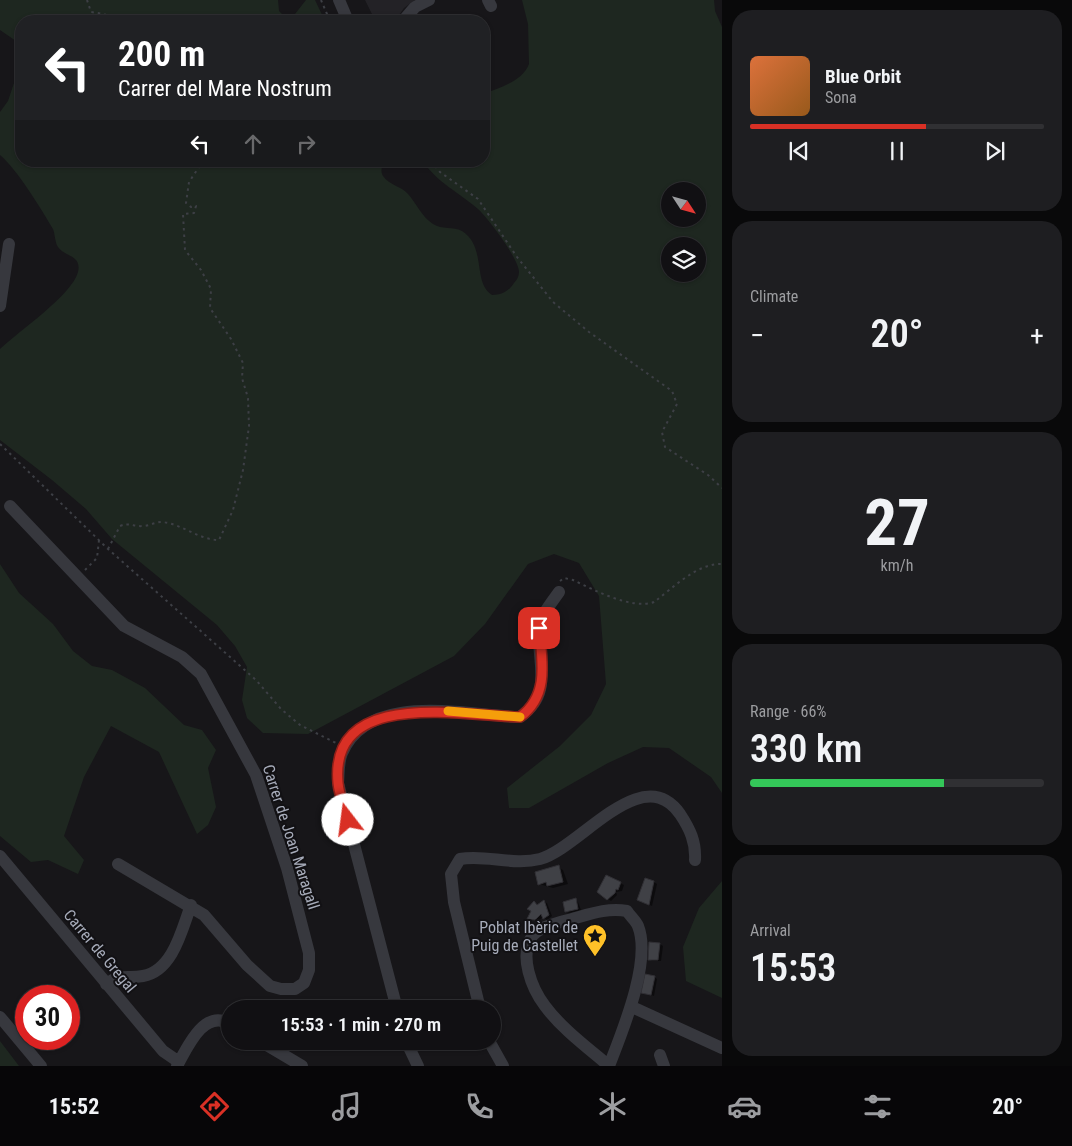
<!DOCTYPE html>
<meta charset="utf-8">
<style>
:root{--surface:#111013;--page:#1e1e21;--text:#f1f3f6;--muted:#9c9da0;--line:#303033;--accent:#d93025}
body{margin:0;font-family:"Roboto Condensed",sans-serif;background:var(--page);color:var(--text);height:100vh;display:flex;flex-direction:column;font-size:19px;white-space:nowrap}
*{box-sizing:border-box;margin:0}
p{font-size:16px;color:var(--muted)}
.icon{flex:none;width:28px;height:28px;fill:none;stroke:currentColor;stroke-width:2;stroke-linecap:round;stroke-linejoin:round}
.map{position:relative;flex:1;overflow:hidden}
.drawer{display:flex;flex-direction:column;gap:10px;padding:10px;background:#09090a;width:350px}
.drawer>*{flex:none}
.guide{position:absolute;left:15px;top:15px;width:475px;height:152px;border-radius:20px;box-shadow:0 1px 4px #0004,0 0 0 1px var(--line);background:#202124;color:#fff;overflow:hidden}
.needle{width:32px;rotate:126deg}
.controls{position:absolute;left:661px;top:182px;display:grid;gap:10px}
.controls a{display:grid;place-items:center;width:45px;height:45px;border-radius:50%;background:var(--surface);box-shadow:0 1px 4px #0004,0 0 0 1px var(--line);font-size:25px}
.speed{position:absolute;left:15px;top:985px;display:flex;gap:10px;font-size:25px;font-weight:700;text-align:center}
.speed>*{display:grid;place-content:center;width:65px;height:65px;border-radius:50%;background:var(--surface);box-shadow:0 1px 4px #0004,0 0 0 1px var(--line);line-height:1}
.speed .limit{border:8px solid #d22;background:#fff;color:#111}
.pin{position:absolute;display:grid;place-items:center;width:42px;height:42px;color:#fff;margin:-21px;border-radius:10px;box-shadow:0 2px 8px #0006}
.me{position:absolute;width:55px;margin:-28px;rotate:345deg;stroke-linejoin:round;filter:drop-shadow(0 0 4px #0008)}
.turn{display:flex;align-items:center;gap:18px;height:105px;padding:0 20px;font-size:22px}
.turn .icon{width:65px;height:65px;stroke-width:2.5}
.turn b{display:block;font-size:35px;line-height:42px}
.lanes{display:flex;align-items:center;height:48px;padding:0 20px;background:#0003;justify-content:center;gap:25px;direction:ltr}
.lanes .off{opacity:.35}
.big{font-size:38px;font-weight:600;line-height:1.1}
.drawer .widget{flex:1;display:flex;flex-direction:column;justify-content:center;gap:8px;min-width:0;padding:0 18px;border-radius:20px;background:var(--page)}
.drawer .dial{align-items:center;gap:0}
.dial b{font-size:65px;line-height:1}
.song{display:flex;align-items:center;gap:15px}
.cover{width:60px;height:60px;border-radius:8px;background:linear-gradient(135deg,hsl(20 70% 55%),hsl(30 70% 35%))}
.played{height:5px;border-radius:2px;background:linear-gradient(90deg,var(--accent) 60%,var(--line) 60%)}
.keys{display:flex;justify-content:space-around;direction:ltr}
.heat{display:flex;justify-content:space-between;align-items:center;font-size:28px;direction:ltr}
.charge{height:8px;border-radius:4px;background:linear-gradient(90deg,#34c759 66%,var(--line) 0)}
.trip{position:absolute;left:221px;top:1000px;width:280px;height:50px;border-radius:25px;background:var(--surface);box-shadow:0 1px 4px #0004,0 0 0 1px var(--line);font-weight:600;line-height:50px;text-align:center}
.dock{display:flex;height:80px;justify-content:space-around;align-items:center;background:#070608;color:var(--muted)}
.dock .icon{width:35px;height:35px}
.dock .on{color:var(--accent)}
.dock b{font-size:22px;color:var(--text)}
main{display:flex;flex:1;min-height:0}
.map>svg:first-child{display:block}
.built{fill:#232226}
.green{fill:#1e2720;fill-rule:evenodd}
.shadow{fill:#0007}
.building{fill:#404146;stroke:#313035}
.lines{fill:none;stroke-linecap:round;stroke-linejoin:round}
.path{stroke:#3d3f45;stroke-width:2;stroke-dasharray:2.5 4;stroke-linecap:butt}
.minor{stroke:#37383e;stroke-width:12}
.route-casing{stroke:#8d1f18;stroke-width:12}
.route{stroke:#d93025;stroke-width:9}
.slow{stroke:#f59e0b;stroke-width:9}
.labels{text-anchor:middle;dominant-baseline:central;stroke-width:4;stroke-linejoin:round;paint-order:stroke}
.street-label{font-size:16px;fill:#a7acba;stroke:#121114}
.poi-label{font-size:16px;fill:#a7acba;stroke:#121114;text-anchor:end}
</style>
<main>
<div class="map">
<svg width="722" height="1066" viewBox="0 0 722 1066">
<rect width="100%" height="100%" fill="#171619"/>
<!-- built -->
<path class="built" d="M365,0H415L404,8L395,21H383L372,14Z"/>
<!-- green -->
<path class="green" d="M0,0H278L279,11L286,18L295,14L306,0H315L325,21H21V51L16,41L0,30Z
M522,0H714L715,11L722,27V793L711,777L669,748L643,747L608,763L529,808H509L507,788L560,746L591,715L606,684L599,596L579,563L554,554L528,564L485,624L454,656L308,734L263,733L247,718L242,700L247,667L235,646L217,625L112,539L86,509L52,480L0,440V349C19,331 72,295 78,272C82,255 65,257 58,247C55,243 55,234 53,229C42,210 16,168 0,155V112L8,101L21,62V161H384C382,166 380,171 383,176C389,185 401,186 408,194C416,203 422,217 433,224C442,230 453,226 462,231C487,247 472,282 492,295C502,295 509,291 514,283C517,280 519,276 519,272C519,259 488,218 478,209C460,193 436,182 423,161H484V94C499,88 523,81 529,64L528,24ZM670,191H698V219H670ZM698,246V274H670V246Z
M0,564L19,593L53,624L73,651L92,666L112,670L145,688L184,725L202,730L216,750L208,768L216,807L208,825L197,834L159,752L111,726L84,777L64,836L84,860L78,874L48,860L31,862L0,836Z
M722,881V998L686,981L683,947L699,908Z
M0,1041L19,1066H0Z"/>
<!-- shadow -->
<path class="shadow" d="M558,867L563,870L568,884L553,888L539,884Z
M607,877L624,885L622,891L616,892L617,895L611,901L608,899Z
M654,882L657,884L652,906L641,901Z
M575,900L578,902L581,910L569,913L566,911Z
M534,902L538,906L544,902L547,903L552,916L547,920L543,917L538,921L529,918Z
M660,944L663,946L661,961H652L649,959Z
M654,977L657,979L654,996L643,992Z"/>
<!-- building -->
<path class="building" d="M559,865L563,882L547,886L546,882L538,885L535,872Z
M606,875L621,882L618,890L616,889L615,893L607,900L597,892Z
M645,878L654,881L649,905L637,900Z
M576,898L578,909L565,912L563,902Z
M544,900L549,915L543,919L541,914L535,920L527,919L531,911L527,909L534,901L537,905Z
M649,942L660,943L658,960H648Z
M645,974L655,976L651,995L641,993Z"/>
<g class="lines">
<!-- path -->
<path class="path" d="M87,0L91,12L104,14L119,21
M321,0L330,21
M431,161L440,172L478,199L517,257L553,302L589,332L672,391L677,404L662,432L665,447L708,475L722,488
M0,444L108,549L256,680L281,709L300,725L336,743
M108,549L120,526C129,522 134,527 143,526C149,526 155,522 162,522C182,524 199,540 219,540L233,510L243,470L249,426L248,398L242,378L243,363L231,339L210,308L211,289L201,270L185,250L183,214L194,213L196,206L191,207L186,203L189,182L199,167L200,161
M85,570L97,558L99,540
M560,581L564,578L573,580C594,590 632,610 654,602C673,588 697,563 722,564"/>
<!-- minor -->
<path class="minor" d="M339,0L348,21
M488,0L491,6
M403,21L415,7L429,0
M0,306L9,244
M10,506L124,626L182,657L201,674L256,775L287,868L309,953V970L304,983L295,989H281L270,986L247,965L204,915L118,864
M0,856L163,1051L179,1062
M106,984C122,973 126,979 143,976C173,971 182,929 191,905
M632,1007L722,1048
M397,1009L338,783C339,774 338,762 342,753C369,690 467,716 520,717C554,693 537,663 539,629C540,616 552,602 559,592
M480,1009L454,902L451,874L460,859C485,854 513,866 540,859C580,848 642,760 680,814C690,829 696,842 695,860
M0,1017L41,1066
M260,1041L302,1066
M406,1041L418,1066
M489,1041L503,1066
M660,1055L664,1066
M177,1066C187,1048 204,1008 230,1024
M609,1066C588,1048 562,1029 545,1006C532,989 518,955 533,935C540,927 554,924 564,921C585,916 605,907 627,911C630,916 636,921 638,926C652,961 622,1032 609,1066"/>
</g>
<g class="lines">
<!-- route casing -->
<g class="route-casing">
<path id="route" d="M348,820C345,809 339,795 338,783C329,687 465,716 520,717C550,695 542,660 539,628"/>
</g>
<!-- route -->
<use href="#route" class="route"/>
<!-- slow -->
<path class="slow" d="M448,711L520,717"/>
</g>
<!-- icons -->
<defs>
<g id="sight-pin" transform="scale(1.25)"><path d="M0 17L-7.5 6A9.5 9.5 0 1 1 7.5 6Z" fill="#ffc128" stroke="#121114"/><path d="M0-6L1.8-2.2L6-1.7L2.9 1.2L3.7 5.4L0 3.3L-3.7 5.4L-2.9 1.2L-6-1.7L-1.8-2.2Z" fill="#111"/></g>
</defs>
<g fill-rule="evenodd">
<use href="#sight-pin" x="595" y="936"/>
</g>
<g class="labels">
<!-- street labels -->
<g class="street-label">
<text transform="translate(291 837) rotate(72)">Carrer de Joan Maragall</text>
<text transform="translate(100 951) rotate(50)">Carrer de Gregal</text>
</g>
<!-- poi labels -->
<g class="poi-label">
<text x="578" y="927">Poblat Ibèric de<tspan x="578" dy="18">Puig de Castellet</tspan></text>
</g>
</g>
</svg>
<div class="controls">
<a><svg class="needle" viewBox="-14 -14 28 28"><path d="M0-13l5 13h-10z" fill="#e53935"/><path d="M0 13l5-13h-10z" fill="#9c9da0"/></svg></a>
<a><svg class="icon" aria-label="layers" viewBox="0 0 24 24"><path d="M12 4l9 5-9 5-9-5zM3 14l9 5 9-5"/></svg></a>
</div>
<div class="speed"><div class="limit">30</div></div>
<div class="pin" style="left:539px;top:628px;background:#d93025"><svg class="icon" aria-label="arrive" viewBox="0 0 24 24"><path d="M6 21V4h12l-3 4 3 4H6"/></svg></div>
<svg class="me" style="left:348px;top:820px" viewBox="-20 -20 40 40"><circle r="19" fill="#fff"/><path d="M0-13L10 11 0 6-10 11z" fill="#d93025"/></svg>
<div class="trip">15:53 · 1 min · 270 m</div>
<div class="guide">
<div class="turn"><svg class="icon" aria-label="left" viewBox="0 0 24 24"><path d="M17 20v-9H6M10 6l-5 5 5 5"/></svg><div><b>200 m</b>Carrer del Mare Nostrum</div></div>
<div class="lanes"><svg class="icon" aria-label="left" viewBox="0 0 24 24"><path d="M17 20v-9H6M10 6l-5 5 5 5"/></svg><svg class="icon off" aria-label="ahead" viewBox="0 0 24 24"><path d="M12 20V5M6 11l6-6 6 6"/></svg><svg class="icon off" aria-label="right" viewBox="0 0 24 24"><path d="M7 20v-9h11M14 6l5 5-5 5"/></svg></div>
</div>
</div>
<section class="drawer">
<div class="widget">
<div class="song"><i class="cover"></i><div><b>Blue Orbit</b><p>Sona</p></div></div>
<div class="played"></div>
<div class="keys"><svg class="icon" aria-label="previous" viewBox="0 0 24 24"><path d="M18 5L8 12l10 7zM5 5v14"/></svg><svg class="icon" aria-label="pause" viewBox="0 0 24 24"><path d="M8 5v14M16 5v14"/></svg><svg class="icon" aria-label="next" viewBox="0 0 24 24"><path d="M6 5l10 7-10 7zM19 5v14"/></svg></div>
</div>
<div class="widget"><p>Climate</p>
<div class="heat"><a>−</a><b class="big">20°</b><a>+</a></div>
</div>
<div class="widget dial"><b>27</b><p>km/h</p></div>
<div class="widget"><p>Range · 66%</p><b class="big">330 km</b><div class="charge"></div></div>
<div class="widget"><p>Arrival</p><b class="big">15:53</b></div>
</section>
</main>
<nav class="dock">
<b>15:52</b>
<svg class="icon on" aria-label="directions" viewBox="0 0 24 24"><path d="M12 3l9 9-9 9-9-9zM9 14v-3h6M13 9l2 2-2 2"/></svg>
<svg class="icon" aria-label="music" viewBox="0 0 24 24"><path d="M9 18V5l10-2v13"/><circle cx="6" cy="18" r="3"/><circle cx="16" cy="16" r="3"/></svg>
<svg class="icon" aria-label="phone" viewBox="0 0 24 24"><path d="M5 4h4l2 5-3 2q2 4 5 5l2-3 5 2v4C11 20 4 13 5 4z"/></svg>
<svg class="icon" aria-label="climate" viewBox="0 0 24 24"><path d="M12 3v18M4 7l16 10M4 17L20 7"/></svg>
<svg class="icon" aria-label="car" viewBox="0 0 24 24"><path d="M5 17H2v-5l4-1 3-4h7l3 4 3 1v5h-3M9 17h6M6 11h13"/><circle cx="7" cy="17" r="2"/><circle cx="17" cy="17" r="2"/></svg>
<svg class="icon" aria-label="filters" viewBox="0 0 24 24"><path d="M4 7h16M4 17h16"/><circle cx="9" cy="7" r="2"/><circle cx="15" cy="17" r="2"/></svg>
<b>20°</b>
</nav>
